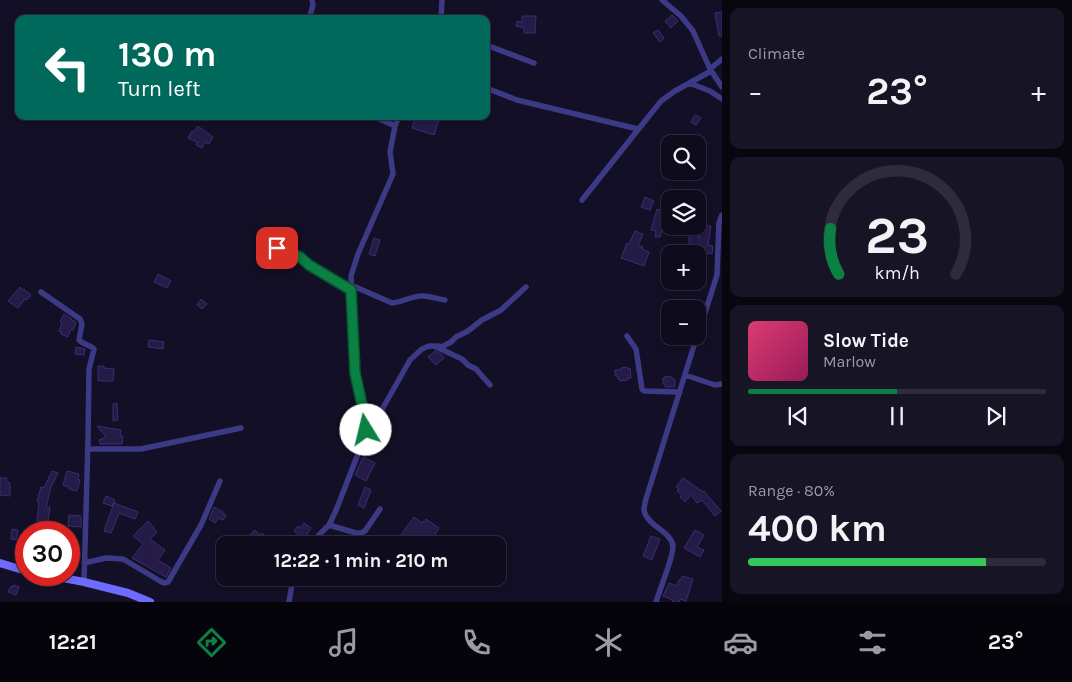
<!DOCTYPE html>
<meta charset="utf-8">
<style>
:root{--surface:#0e0b1c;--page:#171425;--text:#f1f3f6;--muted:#9b9ba3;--line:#2e2b3b;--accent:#0b8043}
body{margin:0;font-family:Karla,sans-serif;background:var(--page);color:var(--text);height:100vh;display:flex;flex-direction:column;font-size:19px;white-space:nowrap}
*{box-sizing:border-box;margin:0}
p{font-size:16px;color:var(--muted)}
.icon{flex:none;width:28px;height:28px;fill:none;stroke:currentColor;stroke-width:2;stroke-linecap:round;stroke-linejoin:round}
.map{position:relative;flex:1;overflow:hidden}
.drawer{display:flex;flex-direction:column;gap:8px;padding:8px;background:#08060f;width:350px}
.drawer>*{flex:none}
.hud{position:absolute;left:15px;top:15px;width:475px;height:105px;border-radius:10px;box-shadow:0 2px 8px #0003,0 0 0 1px var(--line);background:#00695c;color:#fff;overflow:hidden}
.buttons{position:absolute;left:661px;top:135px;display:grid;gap:10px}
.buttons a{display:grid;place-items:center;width:45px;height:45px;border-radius:10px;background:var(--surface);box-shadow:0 2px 8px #0003,0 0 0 1px var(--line);font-size:25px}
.speed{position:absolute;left:15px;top:521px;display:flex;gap:10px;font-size:25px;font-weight:700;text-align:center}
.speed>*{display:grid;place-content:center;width:65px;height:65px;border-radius:50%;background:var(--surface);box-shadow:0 2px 8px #0003,0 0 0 1px var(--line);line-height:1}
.speed .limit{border:8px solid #d22;background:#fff;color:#111}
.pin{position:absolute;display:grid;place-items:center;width:42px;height:42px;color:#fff;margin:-21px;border-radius:10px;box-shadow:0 2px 8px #0006}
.me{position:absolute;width:55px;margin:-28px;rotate:351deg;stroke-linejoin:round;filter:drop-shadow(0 0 4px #0008)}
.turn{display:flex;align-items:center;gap:18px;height:105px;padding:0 20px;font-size:22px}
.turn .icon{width:65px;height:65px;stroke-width:2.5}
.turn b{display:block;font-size:35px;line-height:42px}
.big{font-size:38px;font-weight:700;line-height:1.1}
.drawer .widget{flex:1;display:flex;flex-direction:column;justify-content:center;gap:8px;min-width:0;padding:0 18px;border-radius:10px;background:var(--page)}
.drawer .dial{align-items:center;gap:0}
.dial svg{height:130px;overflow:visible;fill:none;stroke:var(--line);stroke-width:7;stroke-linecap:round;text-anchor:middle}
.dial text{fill:var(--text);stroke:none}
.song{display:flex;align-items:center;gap:15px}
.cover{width:60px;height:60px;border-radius:8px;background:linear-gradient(135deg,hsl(340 70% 55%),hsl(330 70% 35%))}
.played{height:5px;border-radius:2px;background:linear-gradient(90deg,var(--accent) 50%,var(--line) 50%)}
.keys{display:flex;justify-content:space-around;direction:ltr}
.heat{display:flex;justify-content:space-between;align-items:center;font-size:28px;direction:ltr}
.charge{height:8px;border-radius:4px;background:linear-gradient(90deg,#34c759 80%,var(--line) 0)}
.trip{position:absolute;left:216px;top:536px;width:290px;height:50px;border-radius:10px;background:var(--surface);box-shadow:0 2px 8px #0003,0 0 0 1px var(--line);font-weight:700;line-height:50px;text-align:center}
.tab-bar{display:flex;height:80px;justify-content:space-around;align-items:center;background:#06040b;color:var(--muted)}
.tab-bar .icon{width:35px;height:35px}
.tab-bar .on{color:var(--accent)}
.tab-bar b{font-size:22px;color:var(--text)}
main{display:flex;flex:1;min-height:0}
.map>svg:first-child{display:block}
.building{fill:#241b47;stroke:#3b2d73}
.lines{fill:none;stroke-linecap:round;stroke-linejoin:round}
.street{stroke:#3d3a85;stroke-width:5.5}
.secondary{stroke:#6f6bff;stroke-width:8}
.route-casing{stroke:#07532c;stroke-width:12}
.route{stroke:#0b8043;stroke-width:9}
</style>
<main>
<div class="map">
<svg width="722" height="602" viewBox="0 0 722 602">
<rect width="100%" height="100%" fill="#130f26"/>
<!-- building -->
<path class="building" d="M722,12V36H719L715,13Z
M672,15L678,21L671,28L665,21Z
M522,16H536L535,33H524V28L516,26L517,21L522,22Z
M658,30L664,38L660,42L653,33Z
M695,115L701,118L696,125L691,122Z
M416,116H440L434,135L412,128Z
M198,126L213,137L209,144L205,142L202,148L196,145L197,142L188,138L192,131L194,132Z
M645,197L654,201L650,210L641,207Z
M657,209L668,212L660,237H655L656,231L651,230Z
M701,225L711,226L708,245L713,246L712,254L707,253L706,257H698V254H689V234L694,231L699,239Z
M635,231L643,234L638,246L643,247L642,249L649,252L644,266L621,258L627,243L629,244Z
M374,238L380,240L375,256L369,254Z
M281,254L289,258L285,269L276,265Z
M158,274L171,281L167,288L154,282Z
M20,287L23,290L24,289L31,295L28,299L24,300L18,308L8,301Z
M201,299L207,304L202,309L197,305Z
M64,314L72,319L71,320L76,322L73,330L71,329L68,337L61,334L62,332L59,331L62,323L60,322Z
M149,340L164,342L163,349L148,347Z
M76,347L85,349L84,355L75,354Z
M435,351L441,354L444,358L436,365L428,357Z
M98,366H104V368L114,369L113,381H98Z
M627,367L628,369L630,368L631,378H628V380L620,381V379H618V376H615V370H621V368Z
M665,376L671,377L675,380V387H665V384H663V378H665Z
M117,403L118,420L113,421V404Z
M97,426L121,430L120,436H123L122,444H100L99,440L106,437Z
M363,457L375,463L366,481L355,475Z
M52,471L58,473L51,487L46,507H50L48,522L37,521L39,502H37L41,487L44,488Z
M67,471L79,474L78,479L80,480L77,491L69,489V487L63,485Z
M0,478H7L6,482L10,483V496L0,495Z
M683,478L703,492L704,491L721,511L715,516L702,500L697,503L691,495L685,502L680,497L682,495L677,491L679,489L676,487Z
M365,487L371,490L364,508L358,505Z
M106,496L115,500L112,506L103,503Z
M114,503L138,512L135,519L119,513L111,533L104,531Z
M214,507L223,512L222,513L226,515L223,520L218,518L215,523L209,519Z
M69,515L81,516V527L68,526Z
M414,517L422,523L423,521L425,522L426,519L439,528L430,543L423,540L421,545H414L410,542L411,541L401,535Z
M148,521L154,528H153L157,532L150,539L165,550L158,560L171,568L166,577L132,558L143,544L133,536Z
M304,523L311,528L304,539L294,531L298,526L300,528Z
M12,529L18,530L16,540L11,539Z
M255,530L260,535L262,533L270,541L266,545H250L253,542L248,537Z
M695,530L704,535L697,547L704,550L700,557L684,548Z
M342,535L351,540L348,545H336Z
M651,536L660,539L652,560L643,556Z
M682,576L693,579L686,601L680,599L679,602H672L673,600L663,596L669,583L677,586L679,580H681Z
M271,579L280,581L279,587L270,585Z
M14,585L19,587L16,595L8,592L11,586L13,587Z"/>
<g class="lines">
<!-- street -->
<path class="street" d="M662,0L681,16L693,31L710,69L722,87
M309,19L313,5L312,0
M441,19L442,0
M486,45L534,63
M710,69L722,59
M689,83L710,91L722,99
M486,88L517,100L638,129
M373,116L395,126
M582,200L661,101L675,91L711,71
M277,248L300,257L309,265L351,291
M351,285L392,303C402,302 410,297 420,296C428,295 437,299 445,300
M41,292L80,319L82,324L79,340C84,345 90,345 94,349L89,369L88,440L84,582
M698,335L717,275L719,223L722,215
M627,336L636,349L642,389L644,391L680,392
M437,346L442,347L451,342L456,337L468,331L482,320L501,310L526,287
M685,375L715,385L722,384
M367,436L410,360L422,349L429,346H434L462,359L468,365L476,369L490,385
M88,449H141L241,428
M329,525L356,533H361L365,531L380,509
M309,545L329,525L337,508L361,446L366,430L364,414L355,373L351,276L358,254L393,174L390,152L395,126L399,116
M84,563L106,558L123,559L160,581L164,583L168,582L201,525L220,481
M289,602L293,578
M656,602C660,588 673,559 673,546C672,532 646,525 644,510C644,507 645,505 645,502L697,336"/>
<!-- secondary -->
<path class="secondary" d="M0,563L26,571
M47,575L84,582L128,593L150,602"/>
</g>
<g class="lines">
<!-- route casing -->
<g class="route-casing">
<path id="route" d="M277,248L300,257L309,265L351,290L355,373L364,414L366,430"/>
</g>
<!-- route -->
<use href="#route" class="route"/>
</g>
</svg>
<div class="buttons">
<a><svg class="icon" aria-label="search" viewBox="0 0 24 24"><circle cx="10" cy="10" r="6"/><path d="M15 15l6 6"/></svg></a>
<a><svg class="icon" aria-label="layers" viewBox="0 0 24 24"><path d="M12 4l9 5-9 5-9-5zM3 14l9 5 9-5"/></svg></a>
<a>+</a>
<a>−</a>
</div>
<div class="speed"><div class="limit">30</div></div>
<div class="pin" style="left:277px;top:248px;background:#d93025"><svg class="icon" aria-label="arrive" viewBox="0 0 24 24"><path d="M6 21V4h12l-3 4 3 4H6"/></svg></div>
<svg class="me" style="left:366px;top:430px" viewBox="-20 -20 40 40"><circle r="19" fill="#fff"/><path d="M0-13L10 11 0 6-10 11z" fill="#0b8043"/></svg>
<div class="trip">12:22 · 1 min · 210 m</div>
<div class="hud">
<div class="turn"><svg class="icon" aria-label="left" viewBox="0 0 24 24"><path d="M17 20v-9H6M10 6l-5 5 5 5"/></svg><div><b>130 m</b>Turn left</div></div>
</div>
</div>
<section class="drawer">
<div class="widget"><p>Climate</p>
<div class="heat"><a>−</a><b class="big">23°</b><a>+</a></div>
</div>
<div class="widget dial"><svg viewBox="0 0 100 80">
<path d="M14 69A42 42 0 1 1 86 69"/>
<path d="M14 69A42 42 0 0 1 9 41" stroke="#0b8043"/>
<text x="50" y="56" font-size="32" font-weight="700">23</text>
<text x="50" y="72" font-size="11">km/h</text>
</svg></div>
<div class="widget">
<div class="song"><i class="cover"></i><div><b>Slow Tide</b><p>Marlow</p></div></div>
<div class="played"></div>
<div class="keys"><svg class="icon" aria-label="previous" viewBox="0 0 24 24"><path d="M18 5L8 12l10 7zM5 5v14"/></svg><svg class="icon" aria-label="pause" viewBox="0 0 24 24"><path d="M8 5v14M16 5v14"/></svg><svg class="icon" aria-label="next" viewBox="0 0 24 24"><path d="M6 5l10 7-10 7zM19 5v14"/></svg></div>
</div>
<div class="widget"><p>Range · 80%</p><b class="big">400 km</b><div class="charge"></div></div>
</section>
</main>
<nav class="tab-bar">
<b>12:21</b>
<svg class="icon on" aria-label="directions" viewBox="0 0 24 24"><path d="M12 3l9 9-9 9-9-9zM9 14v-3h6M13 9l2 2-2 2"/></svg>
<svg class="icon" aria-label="music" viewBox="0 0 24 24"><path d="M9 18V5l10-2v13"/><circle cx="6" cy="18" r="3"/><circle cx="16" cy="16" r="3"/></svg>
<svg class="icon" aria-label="phone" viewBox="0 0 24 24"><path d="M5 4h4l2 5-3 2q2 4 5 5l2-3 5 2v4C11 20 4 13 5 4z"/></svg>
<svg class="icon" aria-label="climate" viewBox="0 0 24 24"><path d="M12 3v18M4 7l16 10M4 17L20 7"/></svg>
<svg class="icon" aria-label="car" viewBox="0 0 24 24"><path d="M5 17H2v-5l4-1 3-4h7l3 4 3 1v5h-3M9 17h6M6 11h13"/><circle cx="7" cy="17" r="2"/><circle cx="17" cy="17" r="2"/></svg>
<svg class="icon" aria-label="filters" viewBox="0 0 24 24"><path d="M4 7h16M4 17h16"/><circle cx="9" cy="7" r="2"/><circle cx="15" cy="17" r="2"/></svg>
<b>23°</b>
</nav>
